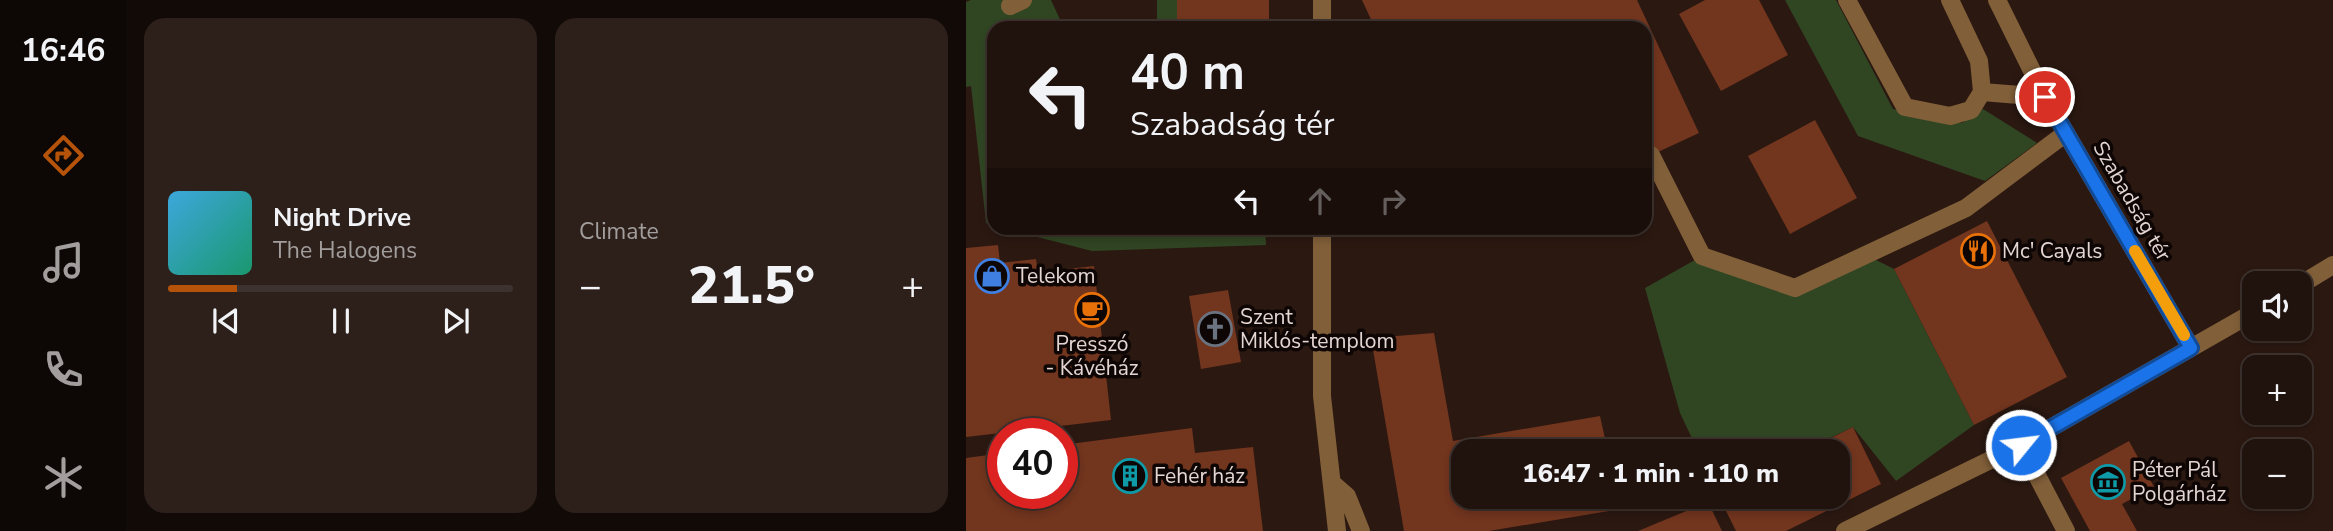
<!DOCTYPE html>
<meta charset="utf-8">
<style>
:root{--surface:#20120d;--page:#2d201b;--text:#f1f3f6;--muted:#a29e9d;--line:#3d322e;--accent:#b45309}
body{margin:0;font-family:"Nunito Sans",sans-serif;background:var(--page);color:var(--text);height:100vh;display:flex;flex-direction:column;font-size:26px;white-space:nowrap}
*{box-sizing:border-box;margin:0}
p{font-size:23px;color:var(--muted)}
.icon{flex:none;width:38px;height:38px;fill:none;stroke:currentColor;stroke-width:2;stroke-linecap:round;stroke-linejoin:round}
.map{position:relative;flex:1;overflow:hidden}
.details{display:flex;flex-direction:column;gap:18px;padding:18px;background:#120a07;width:840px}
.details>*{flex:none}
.guide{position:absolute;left:21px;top:21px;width:665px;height:214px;border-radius:21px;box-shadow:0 4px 10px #0003,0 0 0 2px var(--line);background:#20120d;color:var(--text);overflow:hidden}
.controls{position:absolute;left:1276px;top:271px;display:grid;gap:14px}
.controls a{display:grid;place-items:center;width:70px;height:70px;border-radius:14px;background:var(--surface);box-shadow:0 4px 10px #0003,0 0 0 2px var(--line);font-size:35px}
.speed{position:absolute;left:21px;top:418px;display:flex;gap:14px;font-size:35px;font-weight:700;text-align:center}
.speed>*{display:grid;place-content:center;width:91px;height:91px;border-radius:50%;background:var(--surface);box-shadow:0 4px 10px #0003,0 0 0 2px var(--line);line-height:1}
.speed .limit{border:10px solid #d22;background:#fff;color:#111}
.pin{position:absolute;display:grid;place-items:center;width:60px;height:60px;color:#fff;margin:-30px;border:4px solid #fff;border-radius:50%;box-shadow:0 2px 7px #0007}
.me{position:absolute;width:77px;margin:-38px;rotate:61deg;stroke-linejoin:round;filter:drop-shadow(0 0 5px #0008)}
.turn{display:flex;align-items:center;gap:24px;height:147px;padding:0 28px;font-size:32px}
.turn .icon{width:91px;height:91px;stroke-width:2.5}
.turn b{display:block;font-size:49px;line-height:60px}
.lanes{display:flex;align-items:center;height:66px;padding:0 28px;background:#0003;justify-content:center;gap:35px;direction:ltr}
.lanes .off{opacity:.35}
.big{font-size:52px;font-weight:800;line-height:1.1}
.details .tile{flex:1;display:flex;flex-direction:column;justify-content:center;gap:10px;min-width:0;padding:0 24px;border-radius:21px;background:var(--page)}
.song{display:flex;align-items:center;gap:21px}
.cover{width:84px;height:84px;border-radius:10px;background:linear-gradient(135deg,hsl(200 70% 55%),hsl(160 70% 35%))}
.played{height:7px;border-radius:4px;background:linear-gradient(90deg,var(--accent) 20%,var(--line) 20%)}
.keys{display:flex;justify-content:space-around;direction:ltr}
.heat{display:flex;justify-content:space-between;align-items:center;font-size:38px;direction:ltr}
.details .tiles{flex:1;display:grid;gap:18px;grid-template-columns:repeat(2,1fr)}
.trip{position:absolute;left:485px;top:439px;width:399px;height:70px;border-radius:21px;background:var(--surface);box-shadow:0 4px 10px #0003,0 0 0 2px var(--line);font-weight:800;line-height:70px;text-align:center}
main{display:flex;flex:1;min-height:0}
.dock{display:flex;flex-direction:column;width:126px;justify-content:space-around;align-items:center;background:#0d0705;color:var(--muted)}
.dock .icon{width:49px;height:49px}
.dock .active{color:var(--accent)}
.dock b{font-size:32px;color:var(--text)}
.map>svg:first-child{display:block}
.green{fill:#304623}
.building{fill:#72351e}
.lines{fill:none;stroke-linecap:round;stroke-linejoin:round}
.minor{stroke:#815f39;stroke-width:18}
.route-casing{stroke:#114b97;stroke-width:18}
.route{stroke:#1a73e8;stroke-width:12}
.slow{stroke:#f59e0b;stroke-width:12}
.labels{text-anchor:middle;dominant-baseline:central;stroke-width:7;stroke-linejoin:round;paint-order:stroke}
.street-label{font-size:21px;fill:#e4d6d2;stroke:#0d0604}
.poi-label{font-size:21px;fill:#e4d6d2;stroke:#0d0604;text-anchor:start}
</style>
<main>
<nav class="dock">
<b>16:46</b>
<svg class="icon active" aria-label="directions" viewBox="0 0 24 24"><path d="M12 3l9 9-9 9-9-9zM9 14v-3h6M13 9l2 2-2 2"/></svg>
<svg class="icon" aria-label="music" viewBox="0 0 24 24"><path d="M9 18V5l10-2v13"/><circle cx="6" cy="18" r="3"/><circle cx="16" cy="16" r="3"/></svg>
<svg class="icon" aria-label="phone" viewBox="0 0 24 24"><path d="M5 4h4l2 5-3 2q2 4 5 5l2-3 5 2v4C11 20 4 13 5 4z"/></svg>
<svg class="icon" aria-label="climate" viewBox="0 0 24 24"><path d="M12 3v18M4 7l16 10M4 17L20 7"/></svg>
</nav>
<section class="details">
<div class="tiles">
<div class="tile">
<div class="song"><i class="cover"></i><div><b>Night Drive</b><p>The Halogens</p></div></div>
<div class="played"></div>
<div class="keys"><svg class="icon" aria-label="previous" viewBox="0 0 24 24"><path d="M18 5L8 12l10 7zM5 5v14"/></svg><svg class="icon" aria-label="pause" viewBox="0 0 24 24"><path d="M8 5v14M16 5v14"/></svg><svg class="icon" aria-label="next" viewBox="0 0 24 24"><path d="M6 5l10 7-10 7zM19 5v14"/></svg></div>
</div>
<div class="tile"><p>Climate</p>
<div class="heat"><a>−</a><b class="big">21.5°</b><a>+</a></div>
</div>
</div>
</section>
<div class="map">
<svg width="1367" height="531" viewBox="0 0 1367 531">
<rect width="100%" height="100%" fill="#2b1811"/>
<!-- green -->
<path class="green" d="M5,0H85L97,26L191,22V0H212V28H28V225L20,223L5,86L0,87V2Z
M819,0H870L927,109L996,123L1017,109L1071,143L1019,181L892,136Z
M36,228H299L300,245L126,251Z
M900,255L928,269L1008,425L930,481L887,427L837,451H732L714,413L679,288L736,256L829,287Z"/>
<!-- building -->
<path class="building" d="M211,0H303V28H211Z
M396,0H671L733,133L679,158V28H409Z
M739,0H793L822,55L755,91L713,14Z
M849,120L891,198L824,234L782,156Z
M1021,221L1101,377L1008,425L928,269Z
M32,245L34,263L70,259L72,272L128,266L145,420L0,437V248Z
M262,290L275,362L235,369L223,296Z
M468,333L487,441L634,416L642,452H497V497H652L655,509L523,531H438L405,338Z
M887,427L915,484L820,531H770L753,497H872V452H837Z
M226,428L229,453L287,447L297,531H0V458L37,453V494H96V445Z
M1163,441L1188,487L1156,504L1171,531H1124L1095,478Z
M742,502L756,531H672Z"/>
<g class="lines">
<!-- minor -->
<path class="minor" d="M356,0V28
M881,0L939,107L984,116L1005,110L1016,92L1013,61L984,0
M1031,0L1079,97L1225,348
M44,6L57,0
M1016,92L1079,97
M685,155L736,256L829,288L1000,208L1100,133
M356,228V396L371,531
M1334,285L1367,265
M1055,445L1100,531
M366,483L381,496L395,531
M879,531L1055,445L1288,312"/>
</g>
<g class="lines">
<!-- route casing -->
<g class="route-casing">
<path id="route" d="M1055,445L1225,348L1079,97"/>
</g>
<!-- route -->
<use href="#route" class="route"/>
<!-- slow -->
<path class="slow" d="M1169,251L1218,335"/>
</g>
<!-- icons -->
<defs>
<g id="restaurant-ring" transform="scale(1.75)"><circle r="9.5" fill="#0d0604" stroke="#e8710a" stroke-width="1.5"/><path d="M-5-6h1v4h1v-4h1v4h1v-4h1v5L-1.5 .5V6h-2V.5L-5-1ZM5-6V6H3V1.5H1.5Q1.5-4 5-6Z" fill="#e8710a"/></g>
<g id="shop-ring" transform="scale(1.75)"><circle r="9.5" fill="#0d0604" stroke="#3f7fe0" stroke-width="1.5"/><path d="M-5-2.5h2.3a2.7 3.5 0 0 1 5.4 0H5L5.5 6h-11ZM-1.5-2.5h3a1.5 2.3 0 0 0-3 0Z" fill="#3f7fe0"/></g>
<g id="cafe-ring" transform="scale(1.75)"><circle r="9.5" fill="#0d0604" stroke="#e8710a" stroke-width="1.5"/><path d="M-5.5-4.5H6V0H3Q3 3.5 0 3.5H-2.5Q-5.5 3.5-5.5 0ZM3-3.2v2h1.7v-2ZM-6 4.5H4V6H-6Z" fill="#e8710a"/></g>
<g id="church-ring" transform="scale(1.75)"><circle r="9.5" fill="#0d0604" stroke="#6b7280" stroke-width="1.5"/><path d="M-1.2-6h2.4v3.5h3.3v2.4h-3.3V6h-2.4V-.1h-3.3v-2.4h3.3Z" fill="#6b7280"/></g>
<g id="building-ring" transform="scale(1.75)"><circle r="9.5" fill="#0d0604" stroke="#0f9aa8" stroke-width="1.5"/><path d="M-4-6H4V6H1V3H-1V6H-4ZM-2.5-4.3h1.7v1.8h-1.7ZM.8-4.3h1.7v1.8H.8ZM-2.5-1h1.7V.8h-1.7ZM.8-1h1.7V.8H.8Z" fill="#0f9aa8"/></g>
<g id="museum-ring" transform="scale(1.75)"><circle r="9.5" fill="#0d0604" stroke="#0f9aa8" stroke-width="1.5"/><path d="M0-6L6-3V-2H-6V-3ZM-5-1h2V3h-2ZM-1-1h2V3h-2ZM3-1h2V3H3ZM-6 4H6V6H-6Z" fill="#0f9aa8"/></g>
</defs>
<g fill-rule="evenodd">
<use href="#restaurant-ring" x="1012" y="251"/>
<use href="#shop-ring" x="26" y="276"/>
<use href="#cafe-ring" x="126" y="310"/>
<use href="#church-ring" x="249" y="329"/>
<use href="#building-ring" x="164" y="476"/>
<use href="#museum-ring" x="1142" y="482"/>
</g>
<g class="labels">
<!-- street labels -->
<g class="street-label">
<text transform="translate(1166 201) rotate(60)">Szabadság tér</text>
</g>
<!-- poi labels -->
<g class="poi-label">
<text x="1036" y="251">Mc' Cayals</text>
<text x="50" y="276">Telekom</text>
<text x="274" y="317">Szent<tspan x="274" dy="24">Miklós-templom</tspan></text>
<text x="126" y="344" text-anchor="middle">Presszó<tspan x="126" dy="24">- Kávéház</tspan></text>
<text x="1166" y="470">Péter Pál<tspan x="1166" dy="24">Polgárház</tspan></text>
<text x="188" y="476">Fehér ház</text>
</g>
</g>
</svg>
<div class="controls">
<a><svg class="icon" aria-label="sound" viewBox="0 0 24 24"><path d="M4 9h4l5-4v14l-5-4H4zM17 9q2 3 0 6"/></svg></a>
<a>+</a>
<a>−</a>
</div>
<div class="speed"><div class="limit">40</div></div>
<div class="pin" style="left:1079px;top:97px;background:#d93025"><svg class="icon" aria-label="arrive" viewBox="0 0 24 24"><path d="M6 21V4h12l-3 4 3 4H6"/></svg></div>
<svg class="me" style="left:1055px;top:445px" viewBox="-20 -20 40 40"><circle r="17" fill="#1a73e8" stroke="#fff" stroke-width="3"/><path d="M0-11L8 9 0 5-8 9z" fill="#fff"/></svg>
<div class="trip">16:47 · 1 min · 110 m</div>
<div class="guide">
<div class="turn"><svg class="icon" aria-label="left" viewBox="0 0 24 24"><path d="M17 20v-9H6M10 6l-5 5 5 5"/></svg><div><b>40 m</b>Szabadság tér</div></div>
<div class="lanes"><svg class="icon" aria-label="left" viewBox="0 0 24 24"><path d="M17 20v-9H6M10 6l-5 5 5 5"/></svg><svg class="icon off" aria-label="ahead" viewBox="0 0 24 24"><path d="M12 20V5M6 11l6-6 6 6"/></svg><svg class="icon off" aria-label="right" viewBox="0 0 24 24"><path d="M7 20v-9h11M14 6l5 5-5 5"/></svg></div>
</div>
</div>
</main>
